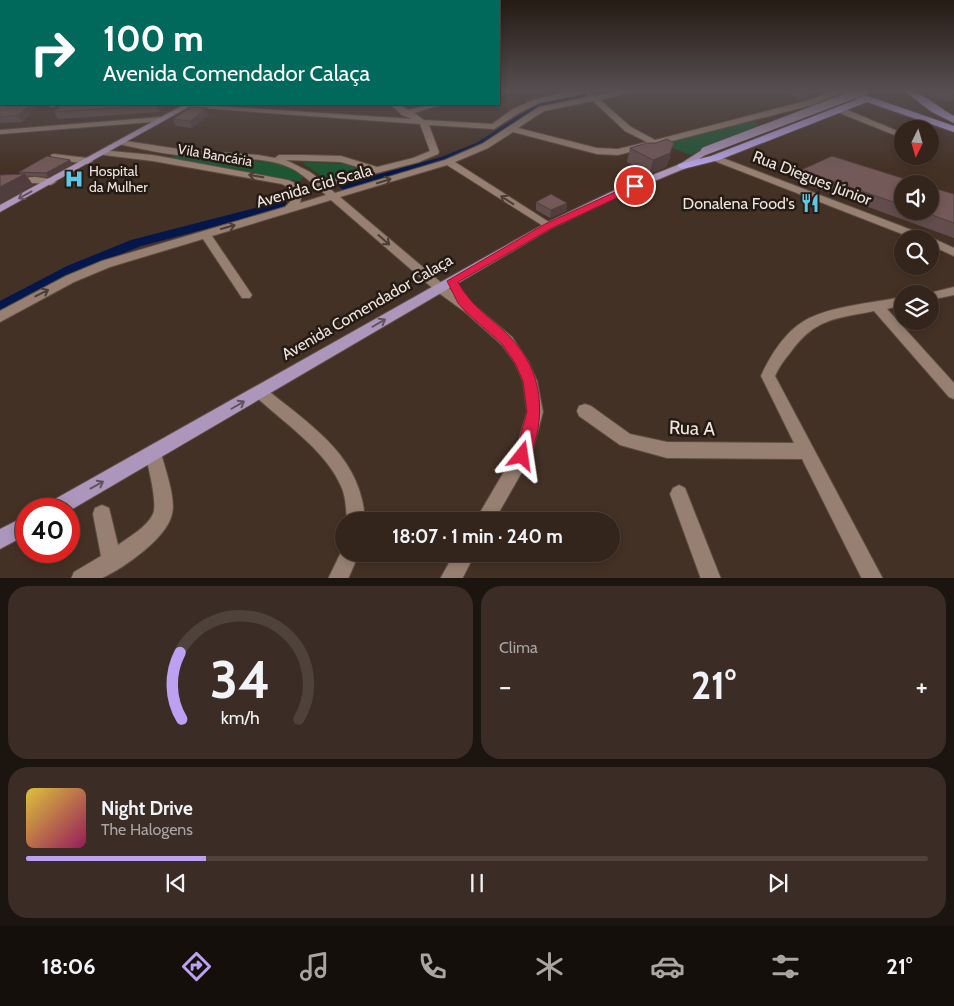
<!DOCTYPE html>
<html lang="pt">
<meta charset="utf-8">
<style>
:root{--surface:#33251c;--page:#3b2d25;--text:#f1f3f6;--muted:#a9a5a3;--line:#4e423b;--accent:#bca0f2}
body{margin:0;font-family:Cabin,sans-serif;background:var(--page);color:var(--text);height:100vh;display:flex;flex-direction:column;font-size:19px;white-space:nowrap}
*{box-sizing:border-box;margin:0}
p{font-size:16px;color:var(--muted)}
.icon{flex:none;width:28px;height:28px;fill:none;stroke:currentColor;stroke-width:2;stroke-linecap:round;stroke-linejoin:round}
.map{position:relative;height:578px;overflow:hidden}
.side{display:flex;flex-direction:column;gap:8px;padding:8px;background:#1c140f;flex:1}
.side>*{flex:none}
.guide{position:absolute;left:0px;top:0px;width:500px;height:105px;box-shadow:0 2px 8px #0003,0 0 0 1px var(--line);background:#00695c;color:#fff;overflow:hidden}
.needle{width:32px;rotate:185deg}
.controls{position:absolute;left:894px;top:120px;display:grid;gap:10px}
.controls a{display:grid;place-items:center;width:45px;height:45px;border-radius:50%;background:var(--surface);box-shadow:0 2px 8px #0003,0 0 0 1px var(--line);font-size:25px}
.speed{position:absolute;left:15px;top:498px;display:flex;gap:10px;font-size:25px;font-weight:700;text-align:center}
.speed>*{display:grid;place-content:center;width:65px;height:65px;border-radius:50%;background:var(--surface);box-shadow:0 2px 8px #0003,0 0 0 1px var(--line);line-height:1}
.speed .limit{border:8px solid #d22;background:#fff;color:#111}
.pin{position:absolute;display:grid;place-items:center;width:42px;height:42px;color:#fff;margin:-21px;border:2px solid #fff;border-radius:50%;box-shadow:0 1px 5px #0007}
.me{position:absolute;width:55px;margin:-28px;rotate:15deg;stroke-linejoin:round;filter:drop-shadow(0 0 4px #0008)}
.turn{display:flex;align-items:center;gap:18px;height:105px;padding:0 20px;font-size:22px}
.turn .icon{width:65px;height:65px;stroke-width:2.5}
.turn b{display:block;font-size:35px;line-height:42px}
.big{font-size:38px;font-weight:700;line-height:1.1}
.side .widget{flex:1;display:flex;flex-direction:column;justify-content:center;gap:8px;min-width:0;padding:0 18px;border-radius:20px;background:var(--page)}
.side .dial{align-items:center;gap:0}
.dial svg{height:130px;overflow:visible;fill:none;stroke:var(--line);stroke-width:7;stroke-linecap:round;text-anchor:middle}
.dial text{fill:var(--text);stroke:none}
.song{display:flex;align-items:center;gap:15px}
.cover{width:60px;height:60px;border-radius:8px;background:linear-gradient(135deg,hsl(50 70% 55%),hsl(330 70% 35%))}
.played{height:5px;border-radius:2px;background:linear-gradient(90deg,var(--accent) 20%,var(--line) 20%)}
.keys{display:flex;justify-content:space-around;direction:ltr}
.heat{display:flex;justify-content:space-between;align-items:center;font-size:28px;direction:ltr}
.side .tiles{flex:1;display:grid;gap:8px;grid-template-columns:1fr 1fr}
.widget:last-child{grid-column:span 2}
.trip{position:absolute;left:335px;top:512px;width:285px;height:50px;border-radius:25px;background:var(--surface);box-shadow:0 2px 8px #0003,0 0 0 1px var(--line);font-weight:700;line-height:50px;text-align:center}
.tab-bar{display:flex;height:80px;justify-content:space-around;align-items:center;background:#140f0b;color:var(--muted)}
.tab-bar .icon{width:35px;height:35px}
.tab-bar .active{color:var(--accent)}
.tab-bar b{font-size:22px;color:var(--text)}
.map>svg:first-child{display:block}
.green{fill:#1d5633}
.lines{fill:none;stroke-linecap:round;stroke-linejoin:round}
.canal{fill:#03174d;fill-rule:evenodd}
.minor-casing{stroke:#5d4d43;stroke-width:2}
.major-casing{stroke:#5d4d43;stroke-width:2}
.highway-casing{stroke:#5d4d43;stroke-width:2}
.minor{fill:#978072;fill-rule:evenodd}
.major{fill:#ac96bb;fill-rule:evenodd}
.highway{fill:#baa5ec;fill-rule:evenodd}
.major-bridge-casing{stroke:#5d4d43;stroke-width:9;stroke-linecap:butt}
.major-bridge{stroke:#ac96bb;stroke-width:8}
.wall{fill:#634d4c}
.shaded-wall{fill:#503e3e}
.building{fill:#735958;stroke:#503e3e}
.oneway{stroke:#4c3e36}
.oneway2{stroke:#615260}
.route{fill:#e11d48;stroke:#92132f}
.labels{text-anchor:middle;dominant-baseline:central;stroke-width:5;stroke-linejoin:round;paint-order:stroke}
.far-street-label{font-size:14px;fill:#f0e3dc;stroke:#241b15}
.far-poi-label{font-size:14px;fill:#f0e3dc;stroke:#241b15;text-anchor:start}
.street-label{font-size:16px;fill:#f0e3dc;stroke:#241b15}
.poi-label{font-size:16px;fill:#f0e3dc;stroke:#241b15;text-anchor:end}
.near-street-label{font-size:19px;fill:#f0e3dc;stroke:#241b15}
</style>
<div class="map">
<svg width="954" height="579" viewBox="0 0 954 579">
<rect width="100%" height="100%" fill="#443125"/>
<!-- green -->
<path class="green" d="M753,121L759,124L747,131L691,155L662,144Z
M176,154L277,163L298,169L305,176L299,181L170,158Z
M307,162L362,165L368,168L367,171L333,179L325,178L302,163Z"/>
<g class="lines">
<!-- canal -->
<path class="canal" d="M584,91L587,92V96L544,107L484,147L449,161L345,191L339,187L341,185L441,157L476,143L538,103Z
M282,201L286,202L288,205L286,208L141,246L77,272L0,313V301L67,266L131,240Z"/>
<!-- minor casing -->
<g class="minor-casing">
<path id="minor" d="M574,90H588V92L596,96L625,90H640L600,100L631,127L655,140L806,101L837,90L846,91L812,105L618,155L597,154L513,132L488,148L455,162L552,224L553,226L548,229L447,165L340,197L444,285L475,306L512,337L528,361L537,381L543,412L531,456L494,521H475L515,453L527,412L523,381L515,363L502,345L465,312L436,291L331,200L212,236L250,292L252,295L250,298H242L203,239L110,267L74,282L0,322V311L66,276L102,261L285,207L290,202L292,194L288,187L282,184L153,161L104,155L101,154V150L153,155L288,180L295,183L302,194L300,203L326,195C315,186 305,176 293,169C266,156 235,159 206,158C177,156 148,151 119,144V140L185,150L258,155L275,158L279,155H304L341,156L377,167L413,158L430,151L420,124L187,107H184V104L412,119L402,115L390,104H399L408,110L432,104H444L414,113L424,120L492,124L513,109L533,100ZM586,93L589,97L539,107L482,144L445,160L335,193L327,186L419,162L438,154L439,152L429,125L494,129L519,113L539,103ZM593,101L625,131L647,142L618,149L597,148L518,128L544,111ZM286,160L341,162L368,170L322,181L310,172Z
M50,104H59L53,107H50Z
M837,108H843L902,133V138L837,112Z
M161,117L165,119L164,121L0,134V130Z
M54,154L88,158L93,161L88,164L51,159V155Z
M715,155L930,237L954,248V256L930,245V239H915L712,160V156Z
M35,177L51,179L56,182L51,185L35,183L0,185V179Z
M954,287V295L930,300V294H925Z
M902,297V305L887,309L954,383V399L949,397L874,311C835,319 815,318 790,353C784,360 779,367 775,376L883,579H862L802,459L667,458L620,445L579,416L577,411L579,406L585,404L591,406L630,434L667,442L794,443L761,376C770,356 785,332 804,321C829,306 872,303 902,297Z
M260,386L265,388C311,426 362,456 365,521H347C346,509 346,495 340,484C325,450 282,421 255,396L252,392L255,388Z
M153,445L159,448L161,453C165,469 176,498 172,514C167,538 124,568 102,578C94,579 80,579 71,579L74,572L101,556L93,514L95,508L102,505L109,508L118,545C129,537 147,527 153,514C158,503 148,466 145,453L147,448Z
M679,485L685,488L721,579H701L670,494L673,488Z
M344,546V554H359L348,579H328Z
M454,554H475L462,579H440Z"/>
</g>
<!-- major casing -->
<g class="major-casing">
<path id="major" d="M185,104H194L0,212V205Z
M705,148L709,151L708,153L686,168L623,194L552,228L69,511V509H45L48,503L544,224L615,190L680,164Z
M26,516V535L0,549V529Z"/>
</g>
<!-- highway casing -->
<g class="highway-casing">
<path id="highway" d="M837,90H850L954,126V132L867,102L719,160L683,169L677,166L679,164L711,156L858,99Z
M903,90C921,90 938,108 954,116V123L932,112Z"/>
</g>
<!-- minor -->
<use href="#minor" class="minor"/>
<!-- major -->
<use href="#major" class="major"/>
<!-- highway -->
<use href="#highway" class="highway"/>
<!-- major-bridge casing -->
<g class="major-bridge-casing">
<path id="major-bridge" d="M705,151L866,90"/>
</g>
<!-- major-bridge -->
<use href="#major-bridge" class="major-bridge"/>
</g>
<!-- wall -->
<path class="wall" d="M0,90L40,104L22,122L0,123Z
M778,90H830L800,99Z
M933,90H954V101L950,102L930,96Z
M62,104H164L159,112L58,119L54,112Z
M209,115L192,128L176,126L173,119Z
M630,148L670,157L666,167L649,174L627,162Z
M70,160L72,164L48,177L27,176L33,185L0,203V175L20,174L19,172Z
M801,170L902,184V211H930L954,194V238L796,181Z
M536,202L567,203L566,211L550,218L536,210Z"/>
<!-- shaded-wall -->
<path class="shaded-wall" d="M804,90H830L800,99Z
M954,96V101L950,102Z
M31,104H40L22,122L18,115Z
M157,104H164L159,112L156,105Z
M207,108L209,115L192,128L190,121Z
M674,143L666,167L649,174L653,160Z
M70,160L72,164L48,177L46,173Z
M25,174L33,185L0,203V187Z
M567,203L566,211L550,218L551,210Z"/>
<!-- building -->
<path class="building" d="M0,90H1V104H31L18,115L0,117Z
M938,90H954V95Z
M62,104H157L156,105L54,112Z
M191,107L207,108L190,121L173,119Z
M667,139L674,143L670,153L653,160L630,148L647,143H656Z
M47,156L70,160L46,173L19,172Z
M832,156L921,184H902V205L801,170Z
M25,174L0,187V175Z
M930,187L954,194V223L921,211H930Z
M551,194L567,203L551,210L536,202Z"/>
<!-- one-way arrows -->
<defs><path id="oneway-shaft" d="M-6 0H5M1.5-3L5.5 0L1.5 3" fill="none" stroke-width="1.6" stroke-linecap="round" stroke-linejoin="round" transform="scale(1.25)"/></defs>
<g class="oneway">
<use href="#oneway-shaft" transform="translate(256 176) rotate(-171)"/>
<use href="#oneway-shaft" transform="translate(384 181) rotate(-17)"/>
<use href="#oneway-shaft" transform="translate(507 200) rotate(-147)"/>
<use href="#oneway-shaft" transform="translate(228 227) rotate(-16)"/>
<use href="#oneway-shaft" transform="translate(384 240) rotate(41)"/>
<use href="#oneway-shaft" transform="translate(42 293) rotate(-27)"/>
</g>
<g class="oneway2">
<use href="#oneway-shaft" transform="translate(25 195) rotate(151)"/>
<use href="#oneway-shaft" transform="translate(379 323) rotate(-30)"/>
<use href="#oneway-shaft" transform="translate(238 405) rotate(-30)"/>
<use href="#oneway-shaft" transform="translate(97 485) rotate(-29)"/>
</g>
<!-- sky -->
<linearGradient id="sky" x2="0" y2="1"><stop stop-color="#251b14"/><stop offset="0.53" stop-color="#564e51"/><stop offset="1" stop-color="#564e51" stop-opacity="0"/></linearGradient>
<rect width="954" height="171" fill="url(#sky)"/>
<!-- route -->
<path class="route" d="M635,183L640,186L638,188L552,228L458,282C473,309 490,316 510,337C544,372 547,418 528,461L522,463L517,461L515,456L527,412L523,381L515,363L502,344L466,312L458,303L447,281L545,224Z"/>
<!-- icons -->
<defs>
<g id="hospital-bare" transform="scale(1.5)"><path d="M-5-5h3v3.5h4V-5h3V5h-3V1.5h-4V5h-3Z" fill="#5cc7e7" stroke="#241b15" stroke-width="2.5" paint-order="stroke"/></g>
<g id="restaurant-bare" transform="scale(1.5)"><path d="M-5-6h1v4h1v-4h1v4h1v-4h1v5L-1.5 .5V6h-2V.5L-5-1ZM5-6V6H3V1.5H1.5Q1.5-4 5-6Z" fill="#5cc7e7" stroke="#241b15" stroke-width="2.5" paint-order="stroke"/></g>
</defs>
<g fill-rule="evenodd">
<use href="#hospital-bare" x="74" y="179"/>
<use href="#restaurant-bare" x="810" y="203"/>
</g>
<g class="labels">
<!-- far-street labels -->
<g class="far-street-label">
<text transform="translate(215 155) rotate(10)">Vila Bancária</text>
</g>
<!-- far-poi labels -->
<g class="far-poi-label">
<text x="89" y="171">Hospital<tspan x="89" dy="16">da Mulher</tspan></text>
</g>
<!-- street labels -->
<g class="street-label">
<text transform="translate(812 178) rotate(21)">Rua Diegues Júnior</text>
<text transform="translate(314 186) rotate(-16)">Avenida Cid Scala</text>
<text transform="translate(367 307) rotate(-30)">Avenida Comendador Calaça</text>
</g>
<!-- poi labels -->
<g class="poi-label">
<text x="795" y="203">Donalena Food's</text>
</g>
<!-- near-street labels -->
<g class="near-street-label">
<text transform="translate(692 428) rotate(2)">Rua A</text>
</g>
</g>
</svg>
<div class="controls">
<a><svg class="needle" viewBox="-14 -14 28 28"><path d="M0-13l5 13h-10z" fill="#e53935"/><path d="M0 13l5-13h-10z" fill="#a9a5a3"/></svg></a>
<a><svg class="icon" aria-label="sound" viewBox="0 0 24 24"><path d="M4 9h4l5-4v14l-5-4H4zM17 9q2 3 0 6"/></svg></a>
<a><svg class="icon" aria-label="search" viewBox="0 0 24 24"><circle cx="10" cy="10" r="6"/><path d="M15 15l6 6"/></svg></a>
<a><svg class="icon" aria-label="layers" viewBox="0 0 24 24"><path d="M12 4l9 5-9 5-9-5zM3 14l9 5 9-5"/></svg></a>
</div>
<div class="speed"><div class="limit">40</div></div>
<div class="pin" style="left:635px;top:186px;background:#d93025"><svg class="icon" aria-label="arrive" viewBox="0 0 24 24"><path d="M6 21V4h12l-3 4 3 4H6"/></svg></div>
<svg class="me" style="left:522px;top:456px" viewBox="-20 -20 40 40"><path d="M0-17L14 15 0 8-14 15z" fill="#e11d48" stroke="#fff" stroke-width="4"/></svg>
<div class="trip">18:07 · 1 min · 240 m</div>
<div class="guide">
<div class="turn"><svg class="icon" aria-label="right" viewBox="0 0 24 24"><path d="M7 20v-9h11M14 6l5 5-5 5"/></svg><div><b>100 m</b>Avenida Comendador Calaça</div></div>
</div>
</div>
<section class="side">
<div class="tiles">
<div class="widget dial"><svg viewBox="0 0 100 80">
<path d="M14 69A42 42 0 1 1 86 69"/>
<path d="M14 69A42 42 0 0 1 13 28" stroke="#bca0f2"/>
<text x="50" y="56" font-size="32" font-weight="700">34</text>
<text x="50" y="72" font-size="11">km/h</text>
</svg></div>
<div class="widget"><p>Clima</p>
<div class="heat"><a>−</a><b class="big">21°</b><a>+</a></div>
</div>
<div class="widget">
<div class="song"><i class="cover"></i><div><b>Night Drive</b><p>The Halogens</p></div></div>
<div class="played"></div>
<div class="keys"><svg class="icon" aria-label="previous" viewBox="0 0 24 24"><path d="M18 5L8 12l10 7zM5 5v14"/></svg><svg class="icon" aria-label="pause" viewBox="0 0 24 24"><path d="M8 5v14M16 5v14"/></svg><svg class="icon" aria-label="next" viewBox="0 0 24 24"><path d="M6 5l10 7-10 7zM19 5v14"/></svg></div>
</div>
</div>
</section>
<nav class="tab-bar">
<b>18:06</b>
<svg class="icon active" aria-label="directions" viewBox="0 0 24 24"><path d="M12 3l9 9-9 9-9-9zM9 14v-3h6M13 9l2 2-2 2"/></svg>
<svg class="icon" aria-label="music" viewBox="0 0 24 24"><path d="M9 18V5l10-2v13"/><circle cx="6" cy="18" r="3"/><circle cx="16" cy="16" r="3"/></svg>
<svg class="icon" aria-label="phone" viewBox="0 0 24 24"><path d="M5 4h4l2 5-3 2q2 4 5 5l2-3 5 2v4C11 20 4 13 5 4z"/></svg>
<svg class="icon" aria-label="climate" viewBox="0 0 24 24"><path d="M12 3v18M4 7l16 10M4 17L20 7"/></svg>
<svg class="icon" aria-label="car" viewBox="0 0 24 24"><path d="M5 17H2v-5l4-1 3-4h7l3 4 3 1v5h-3M9 17h6M6 11h13"/><circle cx="7" cy="17" r="2"/><circle cx="17" cy="17" r="2"/></svg>
<svg class="icon" aria-label="filters" viewBox="0 0 24 24"><path d="M4 7h16M4 17h16"/><circle cx="9" cy="7" r="2"/><circle cx="15" cy="17" r="2"/></svg>
<b>21°</b>
</nav>
